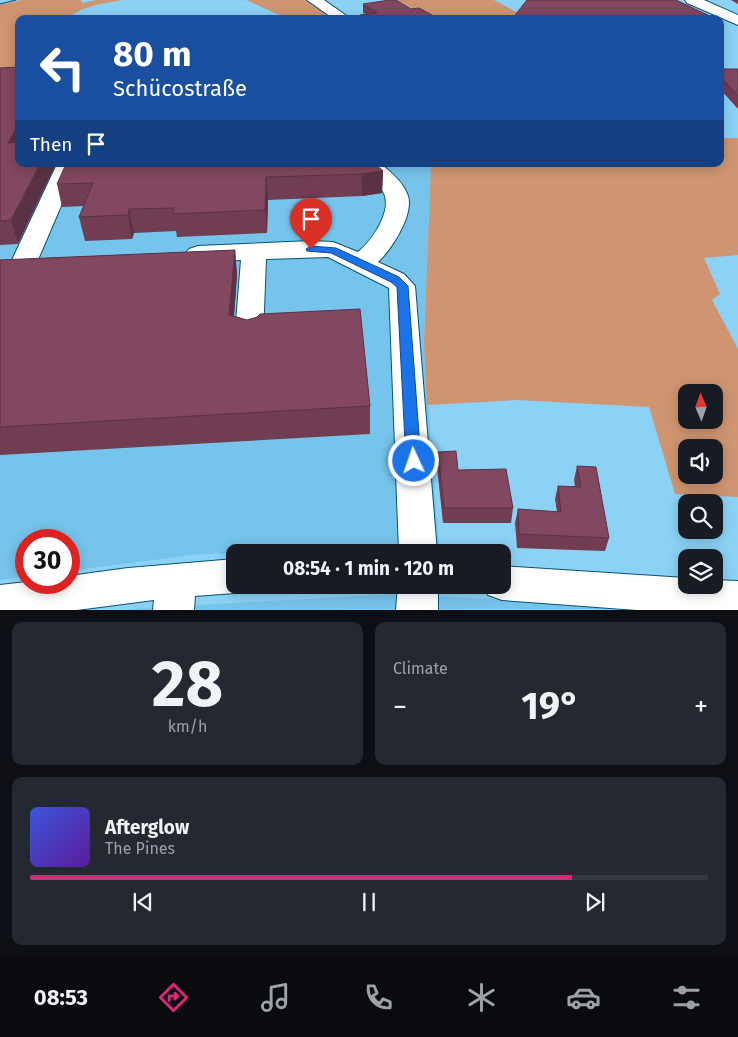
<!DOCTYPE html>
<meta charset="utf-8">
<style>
:root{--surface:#171b24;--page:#242831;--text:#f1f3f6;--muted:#9ea1a6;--line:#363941;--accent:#db2777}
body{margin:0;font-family:"Fira Sans",sans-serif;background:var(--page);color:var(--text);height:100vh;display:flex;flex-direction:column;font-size:19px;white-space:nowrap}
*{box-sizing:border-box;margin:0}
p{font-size:16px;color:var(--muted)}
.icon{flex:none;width:28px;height:28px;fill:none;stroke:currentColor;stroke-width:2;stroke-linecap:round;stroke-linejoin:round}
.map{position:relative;height:610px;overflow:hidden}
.drawer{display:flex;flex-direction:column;gap:12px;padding:12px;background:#0d0f14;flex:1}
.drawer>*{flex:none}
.hud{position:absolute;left:15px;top:15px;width:709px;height:152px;border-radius:10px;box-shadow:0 2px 12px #0003;background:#1a4fa0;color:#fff;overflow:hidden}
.needle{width:32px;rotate:358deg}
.buttons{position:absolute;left:678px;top:384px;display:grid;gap:10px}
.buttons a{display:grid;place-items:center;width:45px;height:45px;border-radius:10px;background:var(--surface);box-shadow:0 2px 12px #0003;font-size:25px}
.speed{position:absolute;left:15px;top:529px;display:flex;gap:10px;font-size:25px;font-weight:700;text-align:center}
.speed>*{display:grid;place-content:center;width:65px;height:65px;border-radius:50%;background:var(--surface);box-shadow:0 2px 12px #0003;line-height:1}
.speed .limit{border:8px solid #d22;background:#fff;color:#111}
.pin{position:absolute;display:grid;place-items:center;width:42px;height:42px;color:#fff;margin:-51px -21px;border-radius:50% 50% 50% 0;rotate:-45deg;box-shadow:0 0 5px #0007}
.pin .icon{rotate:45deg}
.me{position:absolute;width:55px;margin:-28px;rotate:357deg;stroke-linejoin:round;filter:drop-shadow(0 0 4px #0008)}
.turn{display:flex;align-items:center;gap:18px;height:105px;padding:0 15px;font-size:22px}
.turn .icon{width:65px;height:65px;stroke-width:2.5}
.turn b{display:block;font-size:35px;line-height:42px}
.then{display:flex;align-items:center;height:48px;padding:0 15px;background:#0003;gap:10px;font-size:19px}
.big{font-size:38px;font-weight:700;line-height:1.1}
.drawer .card{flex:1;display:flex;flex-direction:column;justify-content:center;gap:8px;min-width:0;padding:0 18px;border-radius:10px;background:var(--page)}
.drawer .dial{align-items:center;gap:0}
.dial b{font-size:65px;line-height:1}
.song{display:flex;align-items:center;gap:15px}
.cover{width:60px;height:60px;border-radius:8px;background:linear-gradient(135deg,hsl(230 70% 55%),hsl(270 70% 35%))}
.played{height:5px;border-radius:2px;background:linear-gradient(90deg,var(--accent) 80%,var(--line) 80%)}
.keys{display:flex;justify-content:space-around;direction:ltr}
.heat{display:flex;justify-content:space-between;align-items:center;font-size:28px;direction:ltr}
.drawer .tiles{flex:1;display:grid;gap:12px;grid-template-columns:1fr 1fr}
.card:last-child{grid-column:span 2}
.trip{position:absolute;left:226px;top:544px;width:285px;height:50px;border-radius:10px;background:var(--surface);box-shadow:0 2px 12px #0003;font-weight:700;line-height:50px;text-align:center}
.menu{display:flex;height:80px;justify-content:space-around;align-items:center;background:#090b0e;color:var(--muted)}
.menu .icon{width:35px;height:35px}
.menu .on{color:var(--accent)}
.menu b{font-size:22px;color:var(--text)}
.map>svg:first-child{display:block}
.built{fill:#76c4eb}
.green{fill:#cf9571;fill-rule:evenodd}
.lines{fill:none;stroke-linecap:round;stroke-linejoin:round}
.minor-casing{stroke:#005575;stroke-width:2}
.major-casing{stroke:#005575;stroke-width:2}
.minor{fill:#fff;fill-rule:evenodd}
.major{fill:#fff;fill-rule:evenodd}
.tram{stroke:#1d4254;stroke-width:1}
.wall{fill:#703d53}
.shaded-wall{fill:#5b3244}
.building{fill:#824761;stroke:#5b3244}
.route{fill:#1a73e8;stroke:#114b97}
</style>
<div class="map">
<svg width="738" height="610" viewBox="0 0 738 610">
<rect width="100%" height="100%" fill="#8cd2f7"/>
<!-- built -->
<path class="built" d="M0,82L19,164H431L424,343L439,548L200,554L69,571V540H26V576L0,580Z
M398,594L667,609L126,610L156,607Z"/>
<!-- green -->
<path class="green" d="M21,0H81L82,3L97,0H121C105,4 80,5 69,19H19V82H0V5Z
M246,0H311L340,19H288Z
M397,0H494L522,15L519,19H430Z
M720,138H738V255L704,258L720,294L712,300L738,349V497L675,494L649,407L517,400L427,405L424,343L431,164H720ZM714,392V420H686V392ZM686,448H714V475H686Z"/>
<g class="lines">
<!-- minor casing -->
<g class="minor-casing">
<path id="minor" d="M307,0H324L351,19H334Z
M57,164H79L37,262L33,267L24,270L15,267L11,262Z
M358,164H381C391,172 404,183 408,196C414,215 391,250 378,262L404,274L415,286L437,552H399L389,288L328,257L266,259L263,335L259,341L249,344L239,341L235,335L241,260L198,262L189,259L185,254L189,249L198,246L311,241L333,242L358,252C372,241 395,208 382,190C376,180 363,174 358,164Z
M235,559V585H250L249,588L235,593L195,596L194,610H153L154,600L77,610H0V585L26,582H69V576L128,568Z
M502,566L686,578V585H714V580L738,581V610H637L502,600L488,595L483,585H502Z
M398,585H438V610H396Z"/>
</g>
<!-- major casing -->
<g class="major-casing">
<path id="major" d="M685,0H704L738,15V25L687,3Z"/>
</g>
<!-- minor -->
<use href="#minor" class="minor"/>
<!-- major -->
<use href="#major" class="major"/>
<!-- tram -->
<path class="tram" d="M0,4L16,0"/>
</g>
<!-- wall -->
<path class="wall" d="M731,0H738V4Z
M363,4L411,9L439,19H360V15L366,14L363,13Z
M0,68L18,244L0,245Z
M720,69H738V109L720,89Z
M383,171L382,193L362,196L268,200L267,233L177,237L176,231L134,233L132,239L85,241L79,217L84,206L62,207L57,184Z
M235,250L237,275L234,316L247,320L370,406V434L0,455V260Z
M438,452L458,470L513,508L511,523H443L437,467Z
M577,466L609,538L605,551L517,548L515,523L518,509L557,512L555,499L558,486H575L574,480Z"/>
<!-- shaded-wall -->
<path class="shaded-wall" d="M19,124V155L8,143Z
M40,164H56L18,244L11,220Z
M383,171L382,193L362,196V174Z
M266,177L268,200L267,233L265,210Z
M129,209L134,233L132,239L128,215Z
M235,250L237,275L232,341L229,315Z"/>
<!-- building -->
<path class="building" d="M390,0H396L411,9L419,8L439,19H366L360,15L377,13L363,4Z
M527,0H676L716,19H512Z
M19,67V124L8,143L19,142V164H40L11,220L0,221V68Z
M720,69H738V96L720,76Z
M66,164H375L383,171L362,174L266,177L265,210L173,214L174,208L129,209L128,215L79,217L93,183L57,184Z
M235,250L229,315L247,320L257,317L260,314L360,309L370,406L0,427V260Z
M456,451L458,470L506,469L513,508H444L438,452Z
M577,466L596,467L609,538L519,534L518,509L561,512L558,486L581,487Z"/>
<!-- route -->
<path class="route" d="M311,246L336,248L399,277L408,286L421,461L419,465L414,466L408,465L406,461L397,287L391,282L331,253L307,251L306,249Z"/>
</svg>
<div class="buttons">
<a><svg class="needle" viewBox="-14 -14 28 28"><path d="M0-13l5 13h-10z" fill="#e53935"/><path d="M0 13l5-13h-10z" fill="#9ea1a6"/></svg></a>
<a><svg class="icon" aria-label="sound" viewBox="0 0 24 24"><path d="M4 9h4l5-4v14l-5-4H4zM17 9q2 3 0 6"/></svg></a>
<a><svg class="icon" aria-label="search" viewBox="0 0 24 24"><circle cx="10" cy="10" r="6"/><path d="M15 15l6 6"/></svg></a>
<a><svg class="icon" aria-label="layers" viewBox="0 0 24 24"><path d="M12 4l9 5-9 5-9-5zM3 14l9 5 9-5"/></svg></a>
</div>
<div class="speed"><div class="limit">30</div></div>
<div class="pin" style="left:311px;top:249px;background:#d93025"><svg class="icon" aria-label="arrive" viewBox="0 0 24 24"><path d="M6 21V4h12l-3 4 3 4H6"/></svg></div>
<svg class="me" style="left:414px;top:461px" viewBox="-20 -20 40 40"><circle r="17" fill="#1a73e8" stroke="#fff" stroke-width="3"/><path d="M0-11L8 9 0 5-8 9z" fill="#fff"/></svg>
<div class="trip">08:54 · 1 min · 120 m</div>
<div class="hud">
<div class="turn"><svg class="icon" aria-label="left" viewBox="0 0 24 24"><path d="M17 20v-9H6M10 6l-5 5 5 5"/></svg><div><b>80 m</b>Schücostraße</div></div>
<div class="then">Then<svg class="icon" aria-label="arrive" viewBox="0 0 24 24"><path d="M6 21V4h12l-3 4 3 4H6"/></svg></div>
</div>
</div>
<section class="drawer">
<div class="tiles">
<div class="card dial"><b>28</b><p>km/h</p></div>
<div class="card"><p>Climate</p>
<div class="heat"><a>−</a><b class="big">19°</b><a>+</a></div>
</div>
<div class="card">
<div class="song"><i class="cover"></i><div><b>Afterglow</b><p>The Pines</p></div></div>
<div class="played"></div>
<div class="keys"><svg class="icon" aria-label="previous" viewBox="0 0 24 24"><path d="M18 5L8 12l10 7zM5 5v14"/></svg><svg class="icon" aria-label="pause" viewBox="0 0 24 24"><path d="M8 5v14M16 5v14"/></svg><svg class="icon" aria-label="next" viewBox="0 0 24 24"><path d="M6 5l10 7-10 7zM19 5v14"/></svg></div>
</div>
</div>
</section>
<nav class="menu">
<b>08:53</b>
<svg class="icon on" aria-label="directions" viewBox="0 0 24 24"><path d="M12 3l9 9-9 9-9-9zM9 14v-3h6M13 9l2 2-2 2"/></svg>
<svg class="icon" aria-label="music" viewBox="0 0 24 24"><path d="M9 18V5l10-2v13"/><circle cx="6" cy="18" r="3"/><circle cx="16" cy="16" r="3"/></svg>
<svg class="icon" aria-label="phone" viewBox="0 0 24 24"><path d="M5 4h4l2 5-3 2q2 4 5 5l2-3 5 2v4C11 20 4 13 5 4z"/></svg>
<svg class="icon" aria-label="climate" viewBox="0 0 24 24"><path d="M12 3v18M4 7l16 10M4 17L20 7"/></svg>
<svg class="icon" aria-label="car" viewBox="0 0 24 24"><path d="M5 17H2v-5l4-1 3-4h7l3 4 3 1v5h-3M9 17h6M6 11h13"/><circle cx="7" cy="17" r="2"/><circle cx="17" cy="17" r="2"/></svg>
<svg class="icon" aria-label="filters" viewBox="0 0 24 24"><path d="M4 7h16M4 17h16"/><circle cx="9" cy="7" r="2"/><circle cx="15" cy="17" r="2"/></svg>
</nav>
